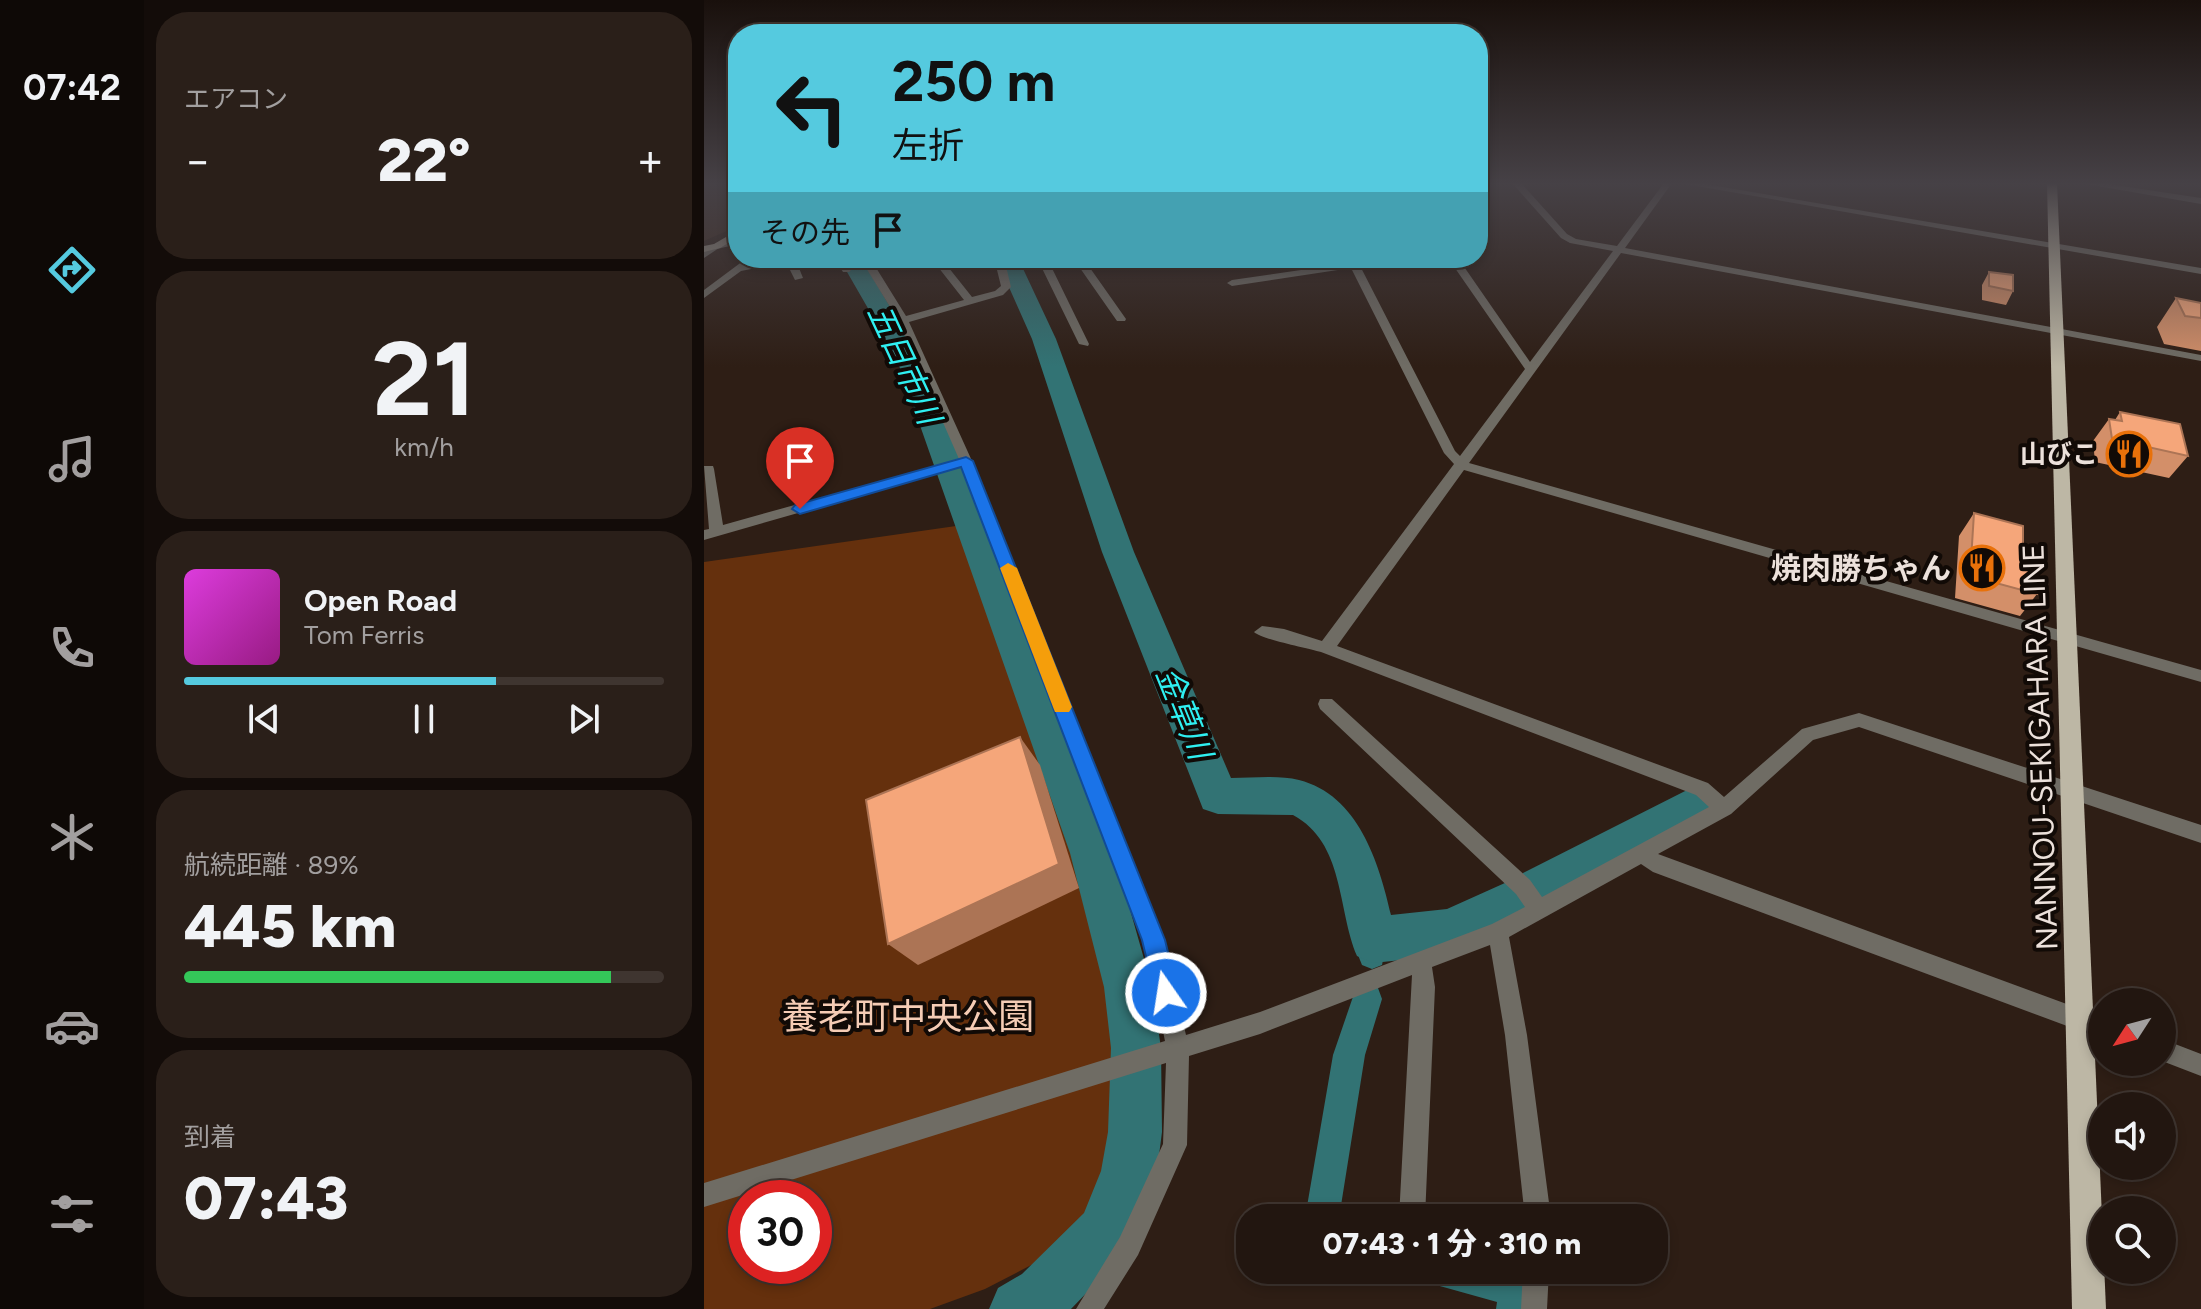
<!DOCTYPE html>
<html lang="ja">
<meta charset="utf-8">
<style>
:root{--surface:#221610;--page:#2a1f19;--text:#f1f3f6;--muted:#a29f9f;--line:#3f3530;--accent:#55cadf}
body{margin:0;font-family:Figtree,"Noto Sans JP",sans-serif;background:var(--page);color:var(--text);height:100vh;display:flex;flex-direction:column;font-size:30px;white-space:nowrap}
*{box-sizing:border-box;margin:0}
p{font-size:26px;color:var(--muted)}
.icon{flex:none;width:44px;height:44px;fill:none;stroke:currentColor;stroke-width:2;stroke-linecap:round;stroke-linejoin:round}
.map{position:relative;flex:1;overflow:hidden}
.drawer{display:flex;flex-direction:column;gap:12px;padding:12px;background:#130c09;width:560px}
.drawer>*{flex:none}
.banner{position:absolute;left:24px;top:24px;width:760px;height:244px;border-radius:32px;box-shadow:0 4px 12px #0003,0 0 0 2px var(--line);background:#55cadf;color:#111;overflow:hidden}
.needle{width:52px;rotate:234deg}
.tools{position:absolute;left:1384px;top:988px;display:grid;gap:16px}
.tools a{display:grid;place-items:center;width:88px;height:88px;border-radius:50%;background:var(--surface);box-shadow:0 4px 12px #0003,0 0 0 2px var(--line);font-size:40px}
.speed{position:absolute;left:24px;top:1180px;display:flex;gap:16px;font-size:40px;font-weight:700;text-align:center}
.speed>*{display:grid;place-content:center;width:104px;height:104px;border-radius:50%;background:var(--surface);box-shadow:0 4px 12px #0003,0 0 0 2px var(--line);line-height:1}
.speed .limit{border:12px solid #d22;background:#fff;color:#111}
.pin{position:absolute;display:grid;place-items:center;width:68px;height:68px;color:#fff;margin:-82px -34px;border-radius:50% 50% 50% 0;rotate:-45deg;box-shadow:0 0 8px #0007}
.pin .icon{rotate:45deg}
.me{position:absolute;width:88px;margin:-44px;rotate:347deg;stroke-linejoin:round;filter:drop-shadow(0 0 6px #0008)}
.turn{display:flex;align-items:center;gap:28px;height:168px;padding:0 32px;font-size:36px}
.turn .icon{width:104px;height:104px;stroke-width:2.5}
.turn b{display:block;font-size:56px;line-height:68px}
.then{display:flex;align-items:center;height:76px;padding:0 32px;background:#0003;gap:16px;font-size:30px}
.big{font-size:60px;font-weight:800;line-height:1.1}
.drawer .widget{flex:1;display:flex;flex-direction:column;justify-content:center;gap:12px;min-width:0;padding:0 28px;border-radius:32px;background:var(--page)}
.drawer .dial{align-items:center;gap:0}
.dial b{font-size:104px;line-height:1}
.song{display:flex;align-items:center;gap:24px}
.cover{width:96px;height:96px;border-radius:12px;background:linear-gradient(135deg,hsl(300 70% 55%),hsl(310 70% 35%))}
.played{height:8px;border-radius:4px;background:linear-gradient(90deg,var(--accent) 65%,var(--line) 65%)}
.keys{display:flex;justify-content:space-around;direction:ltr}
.heat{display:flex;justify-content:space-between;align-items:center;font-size:44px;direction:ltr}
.charge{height:12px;border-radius:6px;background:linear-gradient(90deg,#34c759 89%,var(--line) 0)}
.trip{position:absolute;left:532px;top:1204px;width:432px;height:80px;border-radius:32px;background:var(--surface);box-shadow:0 4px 12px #0003,0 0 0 2px var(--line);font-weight:800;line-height:80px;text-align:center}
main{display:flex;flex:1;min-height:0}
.tabs{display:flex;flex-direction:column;width:144px;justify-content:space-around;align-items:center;background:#0e0906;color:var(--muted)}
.tabs .icon{width:56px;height:56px}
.tabs .active{color:var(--accent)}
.tabs b{font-size:36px;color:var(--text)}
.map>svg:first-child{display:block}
.built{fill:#3d281c}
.green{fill:#65300d;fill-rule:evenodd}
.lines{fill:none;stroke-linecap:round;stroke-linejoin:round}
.canal{fill:#327374;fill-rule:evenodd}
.river{fill:#327374;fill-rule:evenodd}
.minor{fill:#6f6c64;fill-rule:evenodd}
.tertiary{fill:#6f6c64;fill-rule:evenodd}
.secondary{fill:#9b9689;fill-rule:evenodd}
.primary{fill:#bdb7a5;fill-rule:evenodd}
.wall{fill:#d38f69}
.shaded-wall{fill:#ac7455}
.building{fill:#f5a67a;stroke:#ac7455;stroke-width:2}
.route{fill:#1a73e8;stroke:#114b97;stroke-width:2}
.slow{fill:#f59e0b}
.labels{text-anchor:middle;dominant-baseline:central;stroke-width:8;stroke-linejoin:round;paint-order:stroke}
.far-poi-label{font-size:26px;font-weight:bold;fill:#ece1db;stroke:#110a06;text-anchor:end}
.poi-label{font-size:30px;font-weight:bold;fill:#ece1db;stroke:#110a06;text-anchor:end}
.street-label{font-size:30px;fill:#ece1db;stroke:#110a06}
.water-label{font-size:32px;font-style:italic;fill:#2feff1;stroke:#110a06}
.near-park-label{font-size:36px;fill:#f5ccb5;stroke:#110a06}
</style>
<main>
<nav class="tabs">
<b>07:42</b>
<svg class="icon active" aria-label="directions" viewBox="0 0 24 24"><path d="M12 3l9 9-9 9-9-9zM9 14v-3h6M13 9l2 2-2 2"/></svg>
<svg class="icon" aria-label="music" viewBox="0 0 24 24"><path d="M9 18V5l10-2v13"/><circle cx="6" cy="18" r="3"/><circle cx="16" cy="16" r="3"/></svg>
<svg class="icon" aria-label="phone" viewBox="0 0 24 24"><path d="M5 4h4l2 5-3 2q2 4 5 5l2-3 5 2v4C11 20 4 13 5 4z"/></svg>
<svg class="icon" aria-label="climate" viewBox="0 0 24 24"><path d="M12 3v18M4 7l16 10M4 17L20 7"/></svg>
<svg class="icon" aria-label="car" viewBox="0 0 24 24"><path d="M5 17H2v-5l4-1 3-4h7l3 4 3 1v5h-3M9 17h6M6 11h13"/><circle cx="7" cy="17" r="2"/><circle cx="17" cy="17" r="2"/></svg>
<svg class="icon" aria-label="filters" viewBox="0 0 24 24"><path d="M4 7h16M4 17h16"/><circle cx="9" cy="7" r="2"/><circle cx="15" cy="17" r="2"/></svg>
</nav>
<section class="drawer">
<div class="widget"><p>エアコン</p>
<div class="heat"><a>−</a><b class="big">22°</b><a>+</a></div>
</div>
<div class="widget dial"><b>21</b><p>km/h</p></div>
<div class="widget">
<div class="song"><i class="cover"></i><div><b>Open Road</b><p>Tom Ferris</p></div></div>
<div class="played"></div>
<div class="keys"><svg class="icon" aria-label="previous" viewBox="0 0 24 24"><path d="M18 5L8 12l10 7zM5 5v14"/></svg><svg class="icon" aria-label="pause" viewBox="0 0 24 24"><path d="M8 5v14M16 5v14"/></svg><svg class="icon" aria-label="next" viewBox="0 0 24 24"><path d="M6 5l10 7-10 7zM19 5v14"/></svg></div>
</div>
<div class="widget"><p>航続距離 · 89%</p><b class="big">445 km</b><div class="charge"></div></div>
<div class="widget"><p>到着</p><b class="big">07:43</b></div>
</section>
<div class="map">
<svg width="1497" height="1309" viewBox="0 0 1497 1309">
<rect width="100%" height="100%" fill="#2e1e15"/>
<!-- built -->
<path class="built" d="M0,183H34V226L0,241Z"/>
<!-- green -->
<path class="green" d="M259,525L387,892L418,1032L420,1139L396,1202L337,1260L281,1289L226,1309H0V562ZM42,1198H110V1266H42Z"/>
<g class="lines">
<!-- canal -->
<path class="canal" d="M669,926L679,930L683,940L678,965L668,969L658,965L654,955L659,930Z
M663,984L674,988L678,999L661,1055L635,1218H601L629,1055L652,988Z
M720,1270L813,1271L826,1276L831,1289L828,1309H792L793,1302L725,1283Z"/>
<!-- river -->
<path class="river" d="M135,258H157L216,357L410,853L448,987L457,1048L458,1132L453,1171L421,1253L367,1309H285L294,1288L318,1274L380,1213L397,1171L404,1132L407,1048L400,987L366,853L192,357Z
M292,258H314L352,339L430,552L527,778C549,778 574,775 595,780C654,795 675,862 687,915L743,909L812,878L816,880L819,873L993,785L1008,790L1014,803L1008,816L851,903L831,908L828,915L745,955L669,963L653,956C633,909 641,843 589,815L514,814L499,809L398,552L328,339Z"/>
<!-- minor -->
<path class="minor" d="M808,183H817L863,234L872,239L913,246L960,183H968L921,248L1497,355V361L917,253L765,463L1497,670V682L760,470L633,646L1004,783L1020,797L1098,729L1155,713L1497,825V843L1155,727L1109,740L1027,814L954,854L1398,1017V1039L949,872L937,864L805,937L823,1035L847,1218H821L801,1035L786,945L728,967L731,987L721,1218H695L708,975L556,1034L485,1056L483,1145L434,1255L400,1309H372L416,1237L459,1144L462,1063L0,1207V1183L461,1041L440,940L258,466L0,540V530L5,529L0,466H9L10,469L19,525L255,459L194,320L156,258H166L202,316L260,300L227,258H237L268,297L291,291L297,286L290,258H300L307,287L299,295L205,322L268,461L460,940L482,1035L556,1012L788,924L821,907L812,894L616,709L614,704L616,699H628L826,880L838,897L1005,807L992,795L617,652C603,648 557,639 550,632L558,626L580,629L618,641L750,464L740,453L647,268L528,286L523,283L528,280L645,263L642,258H652L751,451L756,456L821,369L744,258H754L826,362L909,251L866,243L857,238Z
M975,183H995L1497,268V274Z
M1376,183H1398L1497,198V204Z
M34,238V244L13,249L8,246Z
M43,258H54L47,264L74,258H91L99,278L91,280L82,262L37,271L0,298V290Z
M130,258H140L147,270L145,272H139Z
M333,258H343L385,344L384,346L375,344Z
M369,258H379L422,319L421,321H413Z
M464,258H474L473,269H467Z
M1458,1039L1497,1054V1076L1458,1061Z
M819,1270H845L843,1309H817Z"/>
<!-- tertiary -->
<path class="tertiary" d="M10,244L18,246L0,258V251Z"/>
<!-- secondary -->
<path class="secondary" d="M34,230V237L16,248L0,252V246L10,244Z"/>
<!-- primary -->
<path class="primary" d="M1343,183H1353L1402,1309H1368Z"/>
</g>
<!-- wall -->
<path class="wall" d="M1285,272L1309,291L1302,305L1278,300V285Z
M1472,298L1497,303V351L1460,344L1453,327Z
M1416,412L1484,456L1465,478L1391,462L1389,441L1405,419L1411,420Z
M1270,513L1319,565L1333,594L1316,616L1251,598L1255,536Z"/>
<!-- shaded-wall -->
<path class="shaded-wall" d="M316,737L336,765L375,888L214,965L184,944Z"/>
<!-- building -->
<path class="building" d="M1285,272L1309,275V291L1285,286Z
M1472,298L1497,303V318L1481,316Z
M1416,412L1476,424L1484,456L1408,439L1405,419L1418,421Z
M1270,513L1319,526V565L1332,568L1333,594L1266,576Z
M316,737L355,864L184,944L162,800Z"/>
<!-- sky -->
<linearGradient id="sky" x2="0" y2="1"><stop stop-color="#19100c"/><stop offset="0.5" stop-color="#464146"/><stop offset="1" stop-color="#464146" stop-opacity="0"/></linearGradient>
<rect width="1497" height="367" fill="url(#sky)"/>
<!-- route -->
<path class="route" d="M262,457L269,461L461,940L474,993L471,1002L462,1006L453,1002L438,940L257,467L96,514L88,509L91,505Z"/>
<!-- slow -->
<path class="slow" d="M304,563L313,568L368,707L365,712H351L349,707L296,568Z"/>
<!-- icons -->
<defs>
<g id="restaurant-ring" transform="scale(2.3)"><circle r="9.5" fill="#110a06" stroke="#e8710a" stroke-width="1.5"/><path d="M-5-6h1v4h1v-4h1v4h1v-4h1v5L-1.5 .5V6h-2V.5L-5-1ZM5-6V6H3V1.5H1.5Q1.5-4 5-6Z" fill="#e8710a"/></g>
</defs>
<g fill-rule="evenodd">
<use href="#restaurant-ring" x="1425" y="454"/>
<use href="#restaurant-ring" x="1278" y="568"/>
</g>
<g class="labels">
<!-- far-poi labels -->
<g class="far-poi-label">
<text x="1394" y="454">山びこ</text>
</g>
<!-- poi labels -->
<g class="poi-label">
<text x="1247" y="568">焼肉勝ちゃん</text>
</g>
<!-- street labels -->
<g class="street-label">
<text transform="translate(1336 747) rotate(-92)">NANNOU-SEKIGAHARA LINE</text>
</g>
<!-- water labels -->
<g class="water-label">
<text transform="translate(200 364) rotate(65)">五日市川</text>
<text transform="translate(480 713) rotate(68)">金草川</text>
</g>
<!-- near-park labels -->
<g class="near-park-label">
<text x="204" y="1016">養老町中央公園</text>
</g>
</g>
</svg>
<div class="tools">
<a><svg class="needle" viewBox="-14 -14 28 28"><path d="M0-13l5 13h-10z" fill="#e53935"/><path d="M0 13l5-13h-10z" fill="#a29f9f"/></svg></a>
<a><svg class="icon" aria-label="sound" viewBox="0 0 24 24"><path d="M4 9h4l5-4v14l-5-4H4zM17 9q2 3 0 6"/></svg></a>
<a><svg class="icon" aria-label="search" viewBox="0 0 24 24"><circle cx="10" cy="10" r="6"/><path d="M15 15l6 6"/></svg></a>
</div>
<div class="speed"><div class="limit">30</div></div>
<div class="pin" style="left:96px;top:509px;background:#d93025"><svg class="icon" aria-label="arrive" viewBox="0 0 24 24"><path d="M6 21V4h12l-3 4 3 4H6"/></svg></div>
<svg class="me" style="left:462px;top:993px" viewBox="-20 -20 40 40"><circle r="17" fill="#1a73e8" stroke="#fff" stroke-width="3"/><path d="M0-11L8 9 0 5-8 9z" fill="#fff"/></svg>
<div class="trip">07:43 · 1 分 · 310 m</div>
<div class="banner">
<div class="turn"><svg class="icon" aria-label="left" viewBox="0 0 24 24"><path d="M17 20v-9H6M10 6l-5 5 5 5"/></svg><div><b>250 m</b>左折</div></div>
<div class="then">その先<svg class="icon" aria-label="arrive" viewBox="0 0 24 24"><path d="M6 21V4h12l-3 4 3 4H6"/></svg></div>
</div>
</div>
</main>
